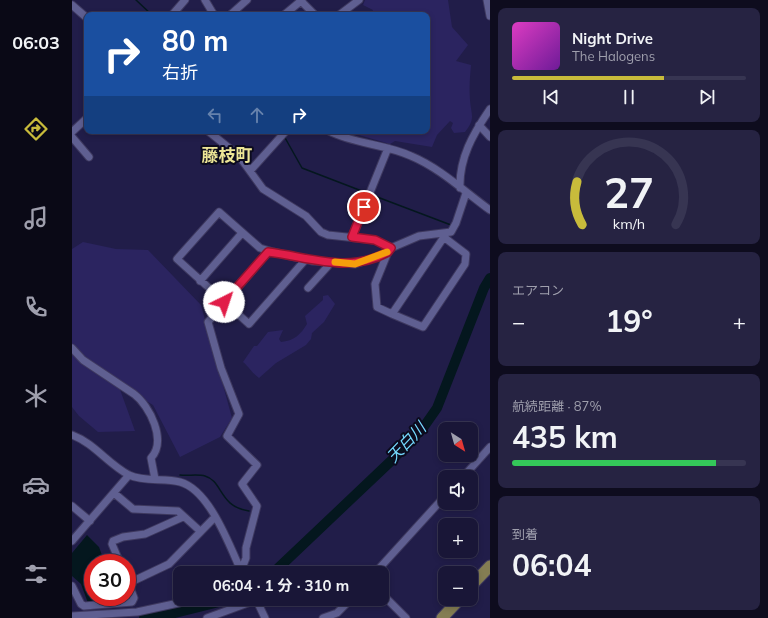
<!DOCTYPE html>
<html lang="ja">
<meta charset="utf-8">
<style>
:root{--surface:#191637;--page:#262342;--text:#f1f3f6;--muted:#9f9fad;--line:#373552;--accent:#c8bb3b}
body{margin:0;font-family:Mulish,"Noto Sans JP",sans-serif;background:var(--page);color:var(--text);height:100vh;display:flex;flex-direction:column;font-size:15px;white-space:nowrap}
*{box-sizing:border-box;margin:0}
p{font-size:13px;color:var(--muted)}
.icon{flex:none;width:22px;height:22px;fill:none;stroke:currentColor;stroke-width:2;stroke-linecap:round;stroke-linejoin:round}
.map{position:relative;flex:1;overflow:hidden}
.side{display:flex;flex-direction:column;gap:8px;padding:8px;background:#0e0c1e;width:278px}
.side>*{flex:none}
.hud{position:absolute;left:12px;top:12px;width:346px;height:122px;border-radius:8px;box-shadow:0 2px 6px #0003,0 0 0 1px var(--line);background:#1a4fa0;color:#fff;overflow:hidden}
.needle{width:26px;rotate:143deg}
.controls{position:absolute;left:366px;top:422px;display:grid;gap:8px}
.controls a{display:grid;place-items:center;width:40px;height:40px;border-radius:8px;background:var(--surface);box-shadow:0 2px 6px #0003,0 0 0 1px var(--line);font-size:20px}
.speed{position:absolute;left:12px;top:554px;display:flex;gap:8px;font-size:20px;font-weight:700;text-align:center}
.speed>*{display:grid;place-content:center;width:52px;height:52px;border-radius:50%;background:var(--surface);box-shadow:0 2px 6px #0003,0 0 0 1px var(--line);line-height:1}
.speed .limit{border:6px solid #d22;background:#fff;color:#111}
.pin{position:absolute;display:grid;place-items:center;width:34px;height:34px;color:#fff;margin:-17px;border:2px solid #fff;border-radius:50%;box-shadow:0 1px 4px #0007}
.me{position:absolute;width:44px;margin:-22px;rotate:41deg;stroke-linejoin:round;filter:drop-shadow(0 0 3px #0008)}
.turn{display:flex;align-items:center;gap:14px;height:84px;padding:0 12px;font-size:18px}
.turn .icon{width:52px;height:52px;stroke-width:2.5}
.turn b{display:block;font-size:28px;line-height:34px}
.lanes{display:flex;align-items:center;height:38px;padding:0 12px;background:#0003;justify-content:center;gap:20px;direction:ltr}
.lanes .off{opacity:.35}
.big{font-size:30px;font-weight:700;line-height:1.1}
.side .tile{flex:1;display:flex;flex-direction:column;justify-content:center;gap:6px;min-width:0;padding:0 14px;border-radius:8px;background:var(--page)}
.side .dial{align-items:center;gap:0}
.dial svg{height:104px;overflow:visible;fill:none;stroke:var(--line);stroke-width:7;stroke-linecap:round;text-anchor:middle}
.dial text{fill:var(--text);stroke:none}
.song{display:flex;align-items:center;gap:12px}
.cover{width:48px;height:48px;border-radius:6px;background:linear-gradient(135deg,hsl(310 70% 55%),hsl(280 70% 35%))}
.played{height:4px;border-radius:2px;background:linear-gradient(90deg,var(--accent) 65%,var(--line) 65%)}
.keys{display:flex;justify-content:space-around;direction:ltr}
.heat{display:flex;justify-content:space-between;align-items:center;font-size:22px;direction:ltr}
.charge{height:6px;border-radius:3px;background:linear-gradient(90deg,#34c759 87%,var(--line) 0)}
.trip{position:absolute;left:101px;top:566px;width:216px;height:40px;border-radius:8px;background:var(--surface);box-shadow:0 2px 6px #0003,0 0 0 1px var(--line);font-weight:700;line-height:40px;text-align:center}
main{display:flex;flex:1;min-height:0}
.tabs{display:flex;flex-direction:column;width:72px;justify-content:space-around;align-items:center;background:#0a0916;color:var(--muted)}
.tabs .icon{width:28px;height:28px}
.tabs .current{color:var(--accent)}
.tabs b{font-size:18px;color:var(--text)}
.map>svg:first-child{display:block}
.green{fill:#2b2460}
.water{fill:#04171e}
.lines{fill:none;stroke-linecap:round;stroke-linejoin:round}
.stream{stroke:#04171e;stroke-width:1.5}
.river{stroke:#04171e;stroke-width:10}
.street-casing{stroke:#3e395f;stroke-width:9}
.primary-casing{stroke:#3e395f;stroke-width:13}
.street{stroke:#5f5f91;stroke-width:7}
.primary{stroke:#847d53;stroke-width:11}
.route-casing{stroke:#92132f;stroke-width:10}
.route{stroke:#e11d48;stroke-width:7}
.slow{stroke:#f59e0b;stroke-width:7}
.labels{text-anchor:middle;dominant-baseline:central;stroke-width:4;stroke-linejoin:round;paint-order:stroke}
.water-label{font-size:16px;font-style:italic;fill:#74d9fd;stroke:#0c0b1e}
.quarter-label{font-size:17px;font-weight:bold;fill:#ede696;stroke:#0c0b1e}
</style>
<main>
<nav class="tabs">
<b>06:03</b>
<svg class="icon current" aria-label="directions" viewBox="0 0 24 24"><path d="M12 3l9 9-9 9-9-9zM9 14v-3h6M13 9l2 2-2 2"/></svg>
<svg class="icon" aria-label="music" viewBox="0 0 24 24"><path d="M9 18V5l10-2v13"/><circle cx="6" cy="18" r="3"/><circle cx="16" cy="16" r="3"/></svg>
<svg class="icon" aria-label="phone" viewBox="0 0 24 24"><path d="M5 4h4l2 5-3 2q2 4 5 5l2-3 5 2v4C11 20 4 13 5 4z"/></svg>
<svg class="icon" aria-label="climate" viewBox="0 0 24 24"><path d="M12 3v18M4 7l16 10M4 17L20 7"/></svg>
<svg class="icon" aria-label="car" viewBox="0 0 24 24"><path d="M5 17H2v-5l4-1 3-4h7l3 4 3 1v5h-3M9 17h6M6 11h13"/><circle cx="7" cy="17" r="2"/><circle cx="17" cy="17" r="2"/></svg>
<svg class="icon" aria-label="filters" viewBox="0 0 24 24"><path d="M4 7h16M4 17h16"/><circle cx="9" cy="7" r="2"/><circle cx="15" cy="17" r="2"/></svg>
</nav>
<div class="map">
<svg width="418" height="618" viewBox="0 0 418 618">
<rect width="100%" height="100%" fill="#211d49"/>
<!-- green -->
<path class="green" d="M293,0H376L380,27L396,45L384,61L399,65C398,76 397,88 398,100C399,115 404,118 393,132L382,133L379,128L381,123L378,121L365,135L360,147L323,141L318,144L280,133L281,131H355V15H299L301,10L291,5Z
M11,242L44,249L76,250L129,305L160,418L148,437L108,457L81,405L46,384L63,431L26,432L7,416L0,407V249Z
M256,295L263,304L252,322L240,333L239,339L234,345L204,363L187,378C179,372 178,368 171,362L182,346H185L196,332L211,330L207,339L209,342C222,341 229,334 235,324L233,316L251,300V296Z"/>
<!-- water -->
<path class="water" d="M15,535L27,547L31,558L36,556L39,563H21V597H53L55,600L16,603L9,584L0,576V553Z"/>
<g class="lines">
<!-- stream -->
<path class="stream" d="M64,0L80,15
M212,136L230,168L295,193
M300,195L379,225
M108,475C116,476 126,474 133,476C151,481 147,507 177,511"/>
<!-- river -->
<path class="river" d="M201,573L319,461L351,428L365,408L412,288L418,278
M72,618L103,613L159,599"/>
<!-- street casing -->
<g class="street-casing">
<path id="street" d="M133,0L142,15
M228,0L243,15
M415,0L418,16
M0,5L15,18
M100,15L113,0
M158,15L175,0
M212,15L230,0
M267,15L287,0
M407,125L418,137
M136,131L167,156L191,189L234,216L249,232L256,235L303,240L319,248
M257,131C282,144 313,144 339,156C368,168 393,192 418,210
M0,132L15,118
M0,137L17,157
M178,171L214,131
M388,188C387,158 401,134 418,109
M280,237L316,148
M316,252L303,284L305,307L320,314L374,234
M234,259L177,324L105,259L147,212L188,248L201,252L241,261L283,264L311,255L319,248L347,236L379,232L384,223L394,193
M128,281L170,233
M236,288L256,266V262
M320,314L351,327L393,264L394,254L373,238
M0,348L11,360L62,394C78,406 95,441 79,458L83,479
M0,435C22,443 36,464 57,475C72,482 92,478 108,482C138,490 158,547 170,573
M391,477L418,447
M42,493L61,509L106,511L128,531
M0,506L18,521
M0,541L57,475
M48,563L40,544L41,541L51,537L73,534L111,517
M169,571L174,558V548L185,506L170,484L185,465L155,436L167,414L149,368L136,322L196,252
M303,573L373,496
M57,583L97,564L143,517
M0,586L9,604L12,606L60,602L62,598L55,579
M310,594L334,618
M184,599L193,618
M0,616L65,612L125,599
M135,618L184,600
M251,618L265,613L279,599"/>
</g>
<!-- primary casing -->
<g class="primary-casing">
<path id="primary" d="M399,586L418,566
M370,618L388,599"/>
</g>
<!-- street -->
<use href="#street" class="street"/>
<!-- primary -->
<use href="#primary" class="primary"/>
</g>
<g class="lines">
<!-- route casing -->
<g class="route-casing">
<path id="route" d="M152,302L196,252C238,257 276,274 316,252L319,248L303,240L280,237L292,207"/>
</g>
<!-- route -->
<use href="#route" class="route"/>
<!-- slow -->
<path class="slow" d="M263,262L283,264L315,252"/>
</g>
<g class="labels">
<!-- water labels -->
<g class="water-label">
<text transform="translate(334 442) rotate(-46)">天白川</text>
</g>
<!-- quarter labels -->
<g class="quarter-label">
<text x="155" y="154">藤枝町</text>
</g>
</g>
</svg>
<div class="controls">
<a><svg class="needle" viewBox="-14 -14 28 28"><path d="M0-13l5 13h-10z" fill="#e53935"/><path d="M0 13l5-13h-10z" fill="#9f9fad"/></svg></a>
<a><svg class="icon" aria-label="sound" viewBox="0 0 24 24"><path d="M4 9h4l5-4v14l-5-4H4zM17 9q2 3 0 6"/></svg></a>
<a>+</a>
<a>−</a>
</div>
<div class="speed"><div class="limit">30</div></div>
<div class="pin" style="left:292px;top:207px;background:#d93025"><svg class="icon" aria-label="arrive" viewBox="0 0 24 24"><path d="M6 21V4h12l-3 4 3 4H6"/></svg></div>
<svg class="me" style="left:152px;top:302px" viewBox="-20 -20 40 40"><circle r="19" fill="#fff"/><path d="M0-13L10 11 0 6-10 11z" fill="#e11d48"/></svg>
<div class="trip">06:04 · 1 分 · 310 m</div>
<div class="hud">
<div class="turn"><svg class="icon" aria-label="right" viewBox="0 0 24 24"><path d="M7 20v-9h11M14 6l5 5-5 5"/></svg><div><b>80 m</b>右折</div></div>
<div class="lanes"><svg class="icon off" aria-label="left" viewBox="0 0 24 24"><path d="M17 20v-9H6M10 6l-5 5 5 5"/></svg><svg class="icon off" aria-label="ahead" viewBox="0 0 24 24"><path d="M12 20V5M6 11l6-6 6 6"/></svg><svg class="icon" aria-label="right" viewBox="0 0 24 24"><path d="M7 20v-9h11M14 6l5 5-5 5"/></svg></div>
</div>
</div>
<section class="side">
<div class="tile">
<div class="song"><i class="cover"></i><div><b>Night Drive</b><p>The Halogens</p></div></div>
<div class="played"></div>
<div class="keys"><svg class="icon" aria-label="previous" viewBox="0 0 24 24"><path d="M18 5L8 12l10 7zM5 5v14"/></svg><svg class="icon" aria-label="pause" viewBox="0 0 24 24"><path d="M8 5v14M16 5v14"/></svg><svg class="icon" aria-label="next" viewBox="0 0 24 24"><path d="M6 5l10 7-10 7zM19 5v14"/></svg></div>
</div>
<div class="tile dial"><svg viewBox="0 0 100 80">
<path d="M14 69A42 42 0 1 1 86 69"/>
<path d="M14 69A42 42 0 0 1 10 36" stroke="#c8bb3b"/>
<text x="50" y="56" font-size="32" font-weight="700">27</text>
<text x="50" y="72" font-size="11">km/h</text>
</svg></div>
<div class="tile"><p>エアコン</p>
<div class="heat"><a>−</a><b class="big">19°</b><a>+</a></div>
</div>
<div class="tile"><p>航続距離 · 87%</p><b class="big">435 km</b><div class="charge"></div></div>
<div class="tile"><p>到着</p><b class="big">06:04</b></div>
</section>
</main>
